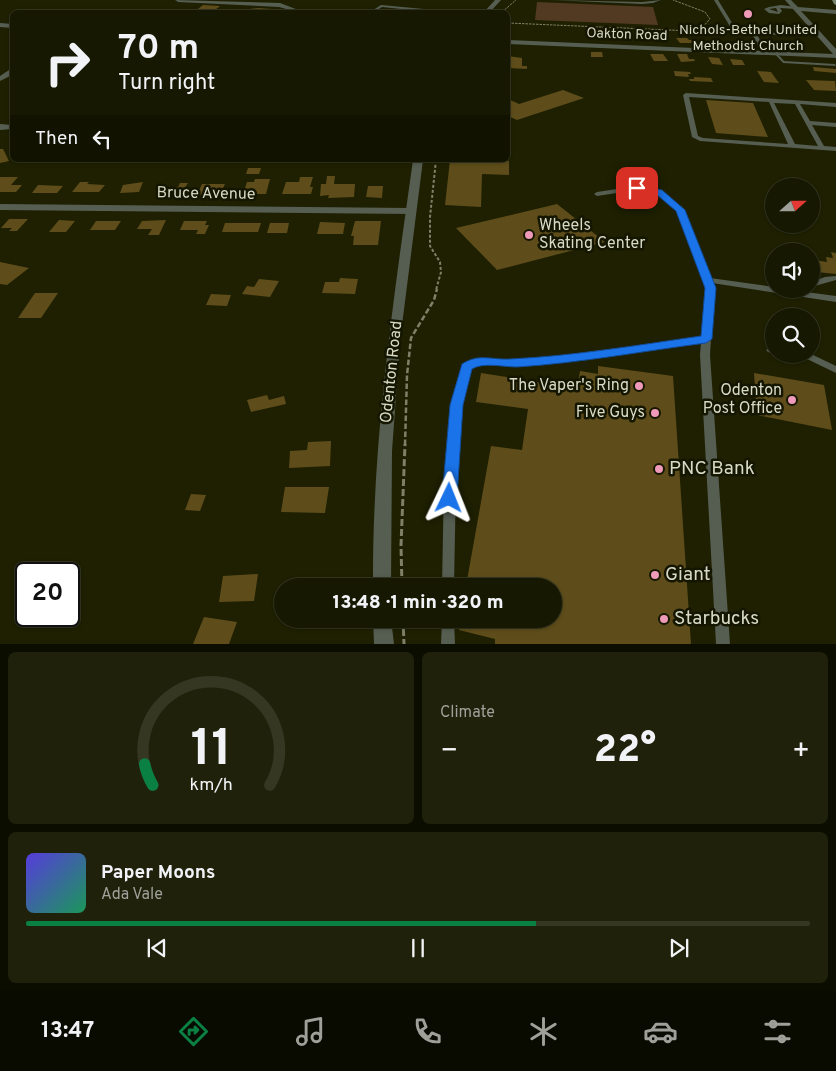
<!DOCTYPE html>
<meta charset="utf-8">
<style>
:root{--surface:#161801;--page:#1f210b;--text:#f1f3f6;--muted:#9ea099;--line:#353723;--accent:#0b8043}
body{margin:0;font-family:Overpass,sans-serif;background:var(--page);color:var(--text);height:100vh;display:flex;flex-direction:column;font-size:19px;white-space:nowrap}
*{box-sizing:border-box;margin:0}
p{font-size:16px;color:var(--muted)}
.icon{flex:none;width:28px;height:28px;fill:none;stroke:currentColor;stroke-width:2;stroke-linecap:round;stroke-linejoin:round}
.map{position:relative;height:644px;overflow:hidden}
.sheet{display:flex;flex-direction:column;gap:8px;padding:8px;background:#0c0d01;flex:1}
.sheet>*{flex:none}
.banner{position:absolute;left:10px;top:10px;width:500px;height:152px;border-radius:8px;box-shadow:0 1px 4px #0004,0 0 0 1px var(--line);background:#161801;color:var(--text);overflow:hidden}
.needle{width:32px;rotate:69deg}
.controls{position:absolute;left:765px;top:178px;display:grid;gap:10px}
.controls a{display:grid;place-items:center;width:55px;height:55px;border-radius:50%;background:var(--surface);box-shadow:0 1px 4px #0004,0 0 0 1px var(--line);font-size:25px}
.speed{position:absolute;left:15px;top:562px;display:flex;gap:10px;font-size:25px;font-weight:700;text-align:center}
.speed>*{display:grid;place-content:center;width:65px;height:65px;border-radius:50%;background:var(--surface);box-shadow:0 1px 4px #0004,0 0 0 1px var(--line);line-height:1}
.speed .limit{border:2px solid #111;border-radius:8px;background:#fff;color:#111}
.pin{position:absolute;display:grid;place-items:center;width:42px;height:42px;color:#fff;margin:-21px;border-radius:10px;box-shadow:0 2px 8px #0006}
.me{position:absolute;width:55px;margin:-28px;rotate:2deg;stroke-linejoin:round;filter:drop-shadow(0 0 4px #0008)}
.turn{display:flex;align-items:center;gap:18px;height:105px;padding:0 25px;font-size:22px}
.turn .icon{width:65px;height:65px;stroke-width:2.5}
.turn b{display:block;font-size:35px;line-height:42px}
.then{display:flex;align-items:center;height:48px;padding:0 25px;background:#0003;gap:10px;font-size:19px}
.big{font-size:38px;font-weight:800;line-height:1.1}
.sheet .card{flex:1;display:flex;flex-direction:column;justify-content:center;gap:8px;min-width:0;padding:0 18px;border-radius:8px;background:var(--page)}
.sheet .dial{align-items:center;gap:0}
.dial svg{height:130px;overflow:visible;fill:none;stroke:var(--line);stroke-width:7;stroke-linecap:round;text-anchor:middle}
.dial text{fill:var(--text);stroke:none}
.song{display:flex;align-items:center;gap:15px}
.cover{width:60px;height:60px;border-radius:8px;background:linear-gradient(135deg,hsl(250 70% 55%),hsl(150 70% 35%))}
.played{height:5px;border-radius:2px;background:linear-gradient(90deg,var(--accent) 65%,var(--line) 65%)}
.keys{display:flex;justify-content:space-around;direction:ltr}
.heat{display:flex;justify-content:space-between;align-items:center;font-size:28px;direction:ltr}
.sheet .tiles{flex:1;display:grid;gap:8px;grid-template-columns:1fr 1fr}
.card:last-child{grid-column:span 2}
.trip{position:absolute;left:274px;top:578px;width:288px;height:50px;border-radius:25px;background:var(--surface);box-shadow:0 1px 4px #0004,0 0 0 1px var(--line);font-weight:800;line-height:50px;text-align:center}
.menu{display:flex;height:80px;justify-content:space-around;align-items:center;background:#090a00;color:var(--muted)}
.menu .icon{width:35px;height:35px}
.menu .active{color:var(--accent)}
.menu b{font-size:22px;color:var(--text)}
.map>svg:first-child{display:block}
.green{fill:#523a22}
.building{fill:#5e4d1a}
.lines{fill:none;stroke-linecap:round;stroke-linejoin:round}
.path-far3{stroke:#7e8068;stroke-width:1;stroke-dasharray:2.5 1;stroke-linecap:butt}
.path-far2{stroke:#7e8068;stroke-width:2;stroke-dasharray:3 2;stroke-linecap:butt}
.path-far1{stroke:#7e8068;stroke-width:2.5;stroke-dasharray:5.5 2.5;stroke-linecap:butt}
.path{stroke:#7e8068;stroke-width:3;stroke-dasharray:7 3;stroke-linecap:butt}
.service{fill:#565e52;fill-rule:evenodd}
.minor{fill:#565e52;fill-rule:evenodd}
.tertiary{fill:#565e52;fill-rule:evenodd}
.secondary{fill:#75836f;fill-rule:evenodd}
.route{fill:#1a73e8;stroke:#114b97}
.poi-dot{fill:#ef9ab8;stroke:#151600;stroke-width:2}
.labels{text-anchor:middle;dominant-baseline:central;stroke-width:5;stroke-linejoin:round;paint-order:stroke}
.far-poi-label{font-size:14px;fill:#d8dac8;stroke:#151600}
.far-street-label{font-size:14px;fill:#d8dac8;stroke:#151600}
.street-label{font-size:16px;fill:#d8dac8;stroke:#151600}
.poi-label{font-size:16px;fill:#d8dac8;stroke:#151600;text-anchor:end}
.near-poi-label{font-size:19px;fill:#d8dac8;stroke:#151600;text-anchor:start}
</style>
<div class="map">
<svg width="836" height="644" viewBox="0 0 836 644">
<rect width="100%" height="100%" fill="#1e2001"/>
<!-- green -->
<path class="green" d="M537,2L653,7L658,25L535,20Z"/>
<!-- building -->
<path class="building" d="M203,5L220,6L215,10L198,9Z
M249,9L258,8L273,9L269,12L246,11Z
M676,38H687L689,40H695L697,43H680Z
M591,52H602L603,57H591Z
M650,54H663L668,61H654Z
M677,54H687L689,59H694L695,61L681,62Z
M508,56L522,58V66H527V69L508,68Z
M708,57L719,58L723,65L712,64Z
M730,59L742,60L745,65H733Z
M813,67L836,69V73L814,71Z
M674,71L690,72L691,74H688L689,77L675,76Z
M757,71L771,72L779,83L764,82Z
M694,77L711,78L713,82L690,81L689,79H694Z
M806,80L835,81L836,91L814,90Z
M563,90L584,98L517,120L508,116V99L519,104Z
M706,100L753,103L768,137L716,133Z
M0,149H3L9,161L0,163Z
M450,160L509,161V175L482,174L481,207L445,205Z
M248,168H261L259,174H246Z
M327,176H335L334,184H355L354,197L328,198L329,195L320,196L321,184H326Z
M0,177H18L11,185H22L16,192H0Z
M300,177H313L310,187H313L311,194H282L286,182H299Z
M255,179H270L266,194H243L247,182H254Z
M80,182H89L87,184L105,185L99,192H72Z
M143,182L139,192L120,193L123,185Z
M180,183H188L181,194H160L164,187H178Z
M202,184H225L220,195H197Z
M38,185L63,186L57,193H32Z
M368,186H383L382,198L366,197Z
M557,204L605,242L497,270L456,228Z
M9,219H28L17,231H9L12,228H1Z
M59,220L75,221L66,232H49Z
M166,220L159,235H148L152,229H137L142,221Z
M96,221H121L115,230H90Z
M184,221H207L205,225H209L205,234H196L198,230H180Z
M355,221H381L378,245H353L354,236H351Z
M320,222L345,223L343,234H317Z
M225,223H261L258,232H222Z
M270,223H289L287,233H267Z
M831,252L836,253V274L817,272L814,260L827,262L826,257L833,258Z
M0,262L29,268L7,285L0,284Z
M340,278L358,279L355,294L322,293L325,282H339Z
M259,279L279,281L270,297L242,294L247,286L254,287Z
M35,293H58L41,318H18Z
M211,294L231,295L227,306L206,305Z
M598,366L673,376L691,644H495V639L459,630L461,619H552V586H466L491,446L522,450L528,409L476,402L481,373L577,388L580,371L598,374Z
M754,373L824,385L832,430L757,415Z
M267,395L269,400L284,396L286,404L251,412L247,400Z
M331,441L330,466L289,468L290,451L307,450L308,442Z
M285,487H329L325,513L281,512Z
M191,494L206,495L200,511L185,510Z
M258,574L254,601L219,602L223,576Z
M204,617L237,622L229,644H193Z"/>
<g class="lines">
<!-- path-far3 -->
<path class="path-far3" d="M502,12L516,0
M508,23L692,31L700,30L710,19L705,12L673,0"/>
<!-- path-far2 -->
<path class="path-far2" d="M436,160L430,217V246L440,262L441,272L436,290"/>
<!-- path-far1 -->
<path class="path-far1" d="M405,445L407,375L411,338L434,300L437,289"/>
<!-- path -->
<path class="path" d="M402,586L401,546L405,444
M403,619L404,644"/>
<!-- service -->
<path class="service" d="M551,0L642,2L661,0L653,3L642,4Z
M714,0H718L737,31L798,34L807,30L809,31L799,36L757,34L766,53L762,54L752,34L734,33Z
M381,5L424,9L426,10L424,12H420L421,11L382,7L374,12H370Z
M781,5L796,7L798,8L796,9L780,8L782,11L779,14L769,13L764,9L769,7ZM776,8L778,12L769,9Z
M776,52L784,61L835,64L836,66L783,63L774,53Z
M686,93L836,103V107L800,104L810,121L836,123V127L812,125L824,146L836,147V151L700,141L692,137L683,95ZM689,97L769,102L788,144L703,138L698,136ZM774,103L795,104L818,146L795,144Z
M637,186L661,191L683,208L710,278L774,287V289H783L836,296V302L712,283L714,288L710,355L730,644H716L700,355L701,342L541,364L504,366L478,364L470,369L461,405L456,480L454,586H442L444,480L451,405L463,365L476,358L504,360L541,358L702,337L706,288L677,211L657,194L637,190L597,196L594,194L597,192Z
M836,276V280L811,287V282L825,277Z
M771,347L774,348L775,354L768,352L766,350Z
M788,354H811L836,366V373L807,359L793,357Z
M442,619H454L455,644H441Z"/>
<!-- minor -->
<path class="minor" d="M175,0L280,3L301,11L297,12L279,7L178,2Z
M785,0H791L798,7L836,10V14L801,11L836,49V58L508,44V40L833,54Z
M0,23L12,24V28L0,27Z
M9,70H12V75L0,81V76Z
M0,124L12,125V129L0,130Z
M0,204L411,208L416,211L411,214L0,210Z"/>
<!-- tertiary -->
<path class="tertiary" d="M495,0H501L490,12H484Z
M413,160H423L400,341L392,451L391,586H373C372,442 393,303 413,160Z
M373,619H391L394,644H374Z"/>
<!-- secondary -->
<path class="secondary" d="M832,0H836V5L834,4Z"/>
</g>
<!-- route -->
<path class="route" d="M637,185L662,190L685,210L716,288L712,339L706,343C644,351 580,363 517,367C503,367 483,362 472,369L463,405L457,498L455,503L449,504L444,503L442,498L450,405L462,364C479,353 491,360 510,359C574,356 638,345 701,336L705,288L676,211L656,194L634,190L633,188Z"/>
<!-- markers -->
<g class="poi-dot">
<circle cx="748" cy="14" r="5"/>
<circle cx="529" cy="235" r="5"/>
<circle cx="639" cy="386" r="5"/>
<circle cx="792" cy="400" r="5"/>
<circle cx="655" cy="413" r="5"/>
<circle cx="659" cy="469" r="5"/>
<circle cx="655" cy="575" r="5"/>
<circle cx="664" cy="619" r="5"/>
</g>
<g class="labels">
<!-- far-poi labels -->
<g class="far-poi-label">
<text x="748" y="30">Nichols-Bethel United<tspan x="748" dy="16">Methodist Church</tspan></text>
</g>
<!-- far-street labels -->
<g class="far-street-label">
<text transform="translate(627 35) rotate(2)">Oakton Road</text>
</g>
<!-- street labels -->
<g class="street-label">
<text transform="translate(206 194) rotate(1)">Bruce Avenue</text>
<text transform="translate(392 372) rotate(-84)">Odenton Road</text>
</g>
<!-- poi labels -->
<g class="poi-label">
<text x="539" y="226" text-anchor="start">Wheels<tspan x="539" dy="18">Skating Center</tspan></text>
<text x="629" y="386">The Vaper's Ring</text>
<text x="782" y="391">Odenton<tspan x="782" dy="18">Post Office</tspan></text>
<text x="645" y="413">Five Guys</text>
</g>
<!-- near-poi labels -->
<g class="near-poi-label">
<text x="669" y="469">PNC Bank</text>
<text x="665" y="575">Giant</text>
<text x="674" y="619">Starbucks</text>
</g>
</g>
</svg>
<div class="controls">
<a><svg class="needle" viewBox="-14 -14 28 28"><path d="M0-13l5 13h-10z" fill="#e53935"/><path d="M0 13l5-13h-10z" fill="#9ea099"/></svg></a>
<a><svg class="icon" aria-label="sound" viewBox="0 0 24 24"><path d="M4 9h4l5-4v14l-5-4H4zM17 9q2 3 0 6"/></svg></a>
<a><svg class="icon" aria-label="search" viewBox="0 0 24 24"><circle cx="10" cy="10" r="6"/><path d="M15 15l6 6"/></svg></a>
</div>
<div class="speed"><div class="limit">20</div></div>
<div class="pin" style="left:637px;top:188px;background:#d93025"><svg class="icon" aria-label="arrive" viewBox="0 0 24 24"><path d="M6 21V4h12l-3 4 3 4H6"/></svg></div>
<svg class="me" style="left:449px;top:498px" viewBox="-20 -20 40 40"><path d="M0-17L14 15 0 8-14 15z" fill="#1a73e8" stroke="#fff" stroke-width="4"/></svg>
<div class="trip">13:48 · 1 min · 320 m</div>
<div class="banner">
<div class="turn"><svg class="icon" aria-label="right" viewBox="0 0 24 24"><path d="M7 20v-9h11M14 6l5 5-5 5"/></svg><div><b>70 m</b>Turn right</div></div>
<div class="then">Then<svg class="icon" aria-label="left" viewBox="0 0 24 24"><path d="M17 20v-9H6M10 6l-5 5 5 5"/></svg></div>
</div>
</div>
<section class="sheet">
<div class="tiles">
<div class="card dial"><svg viewBox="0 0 100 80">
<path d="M14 69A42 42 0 1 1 86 69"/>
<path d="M14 69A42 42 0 0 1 9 56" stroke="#0b8043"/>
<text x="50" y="56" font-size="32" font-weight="700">11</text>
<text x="50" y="72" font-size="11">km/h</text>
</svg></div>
<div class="card"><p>Climate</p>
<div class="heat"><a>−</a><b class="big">22°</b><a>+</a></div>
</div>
<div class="card">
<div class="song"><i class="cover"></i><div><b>Paper Moons</b><p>Ada Vale</p></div></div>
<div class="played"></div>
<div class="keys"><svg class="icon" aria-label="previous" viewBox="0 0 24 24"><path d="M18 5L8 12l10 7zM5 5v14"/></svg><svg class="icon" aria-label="pause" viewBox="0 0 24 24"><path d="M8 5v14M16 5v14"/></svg><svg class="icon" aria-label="next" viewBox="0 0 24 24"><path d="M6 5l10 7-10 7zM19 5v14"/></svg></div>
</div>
</div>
</section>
<nav class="menu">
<b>13:47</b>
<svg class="icon active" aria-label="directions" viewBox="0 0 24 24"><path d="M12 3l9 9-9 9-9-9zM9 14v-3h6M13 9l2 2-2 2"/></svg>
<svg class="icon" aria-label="music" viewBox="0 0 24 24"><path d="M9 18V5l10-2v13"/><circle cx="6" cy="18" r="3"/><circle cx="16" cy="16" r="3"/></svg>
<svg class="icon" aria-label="phone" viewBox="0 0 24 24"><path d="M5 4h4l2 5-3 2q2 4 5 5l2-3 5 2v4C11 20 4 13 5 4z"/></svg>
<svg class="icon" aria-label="climate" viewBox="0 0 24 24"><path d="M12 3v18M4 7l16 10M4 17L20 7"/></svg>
<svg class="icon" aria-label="car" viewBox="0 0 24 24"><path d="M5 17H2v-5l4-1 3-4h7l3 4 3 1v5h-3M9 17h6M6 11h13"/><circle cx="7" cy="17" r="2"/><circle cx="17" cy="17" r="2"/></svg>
<svg class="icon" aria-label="filters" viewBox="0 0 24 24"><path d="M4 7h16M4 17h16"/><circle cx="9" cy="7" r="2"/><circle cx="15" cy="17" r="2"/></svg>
</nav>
